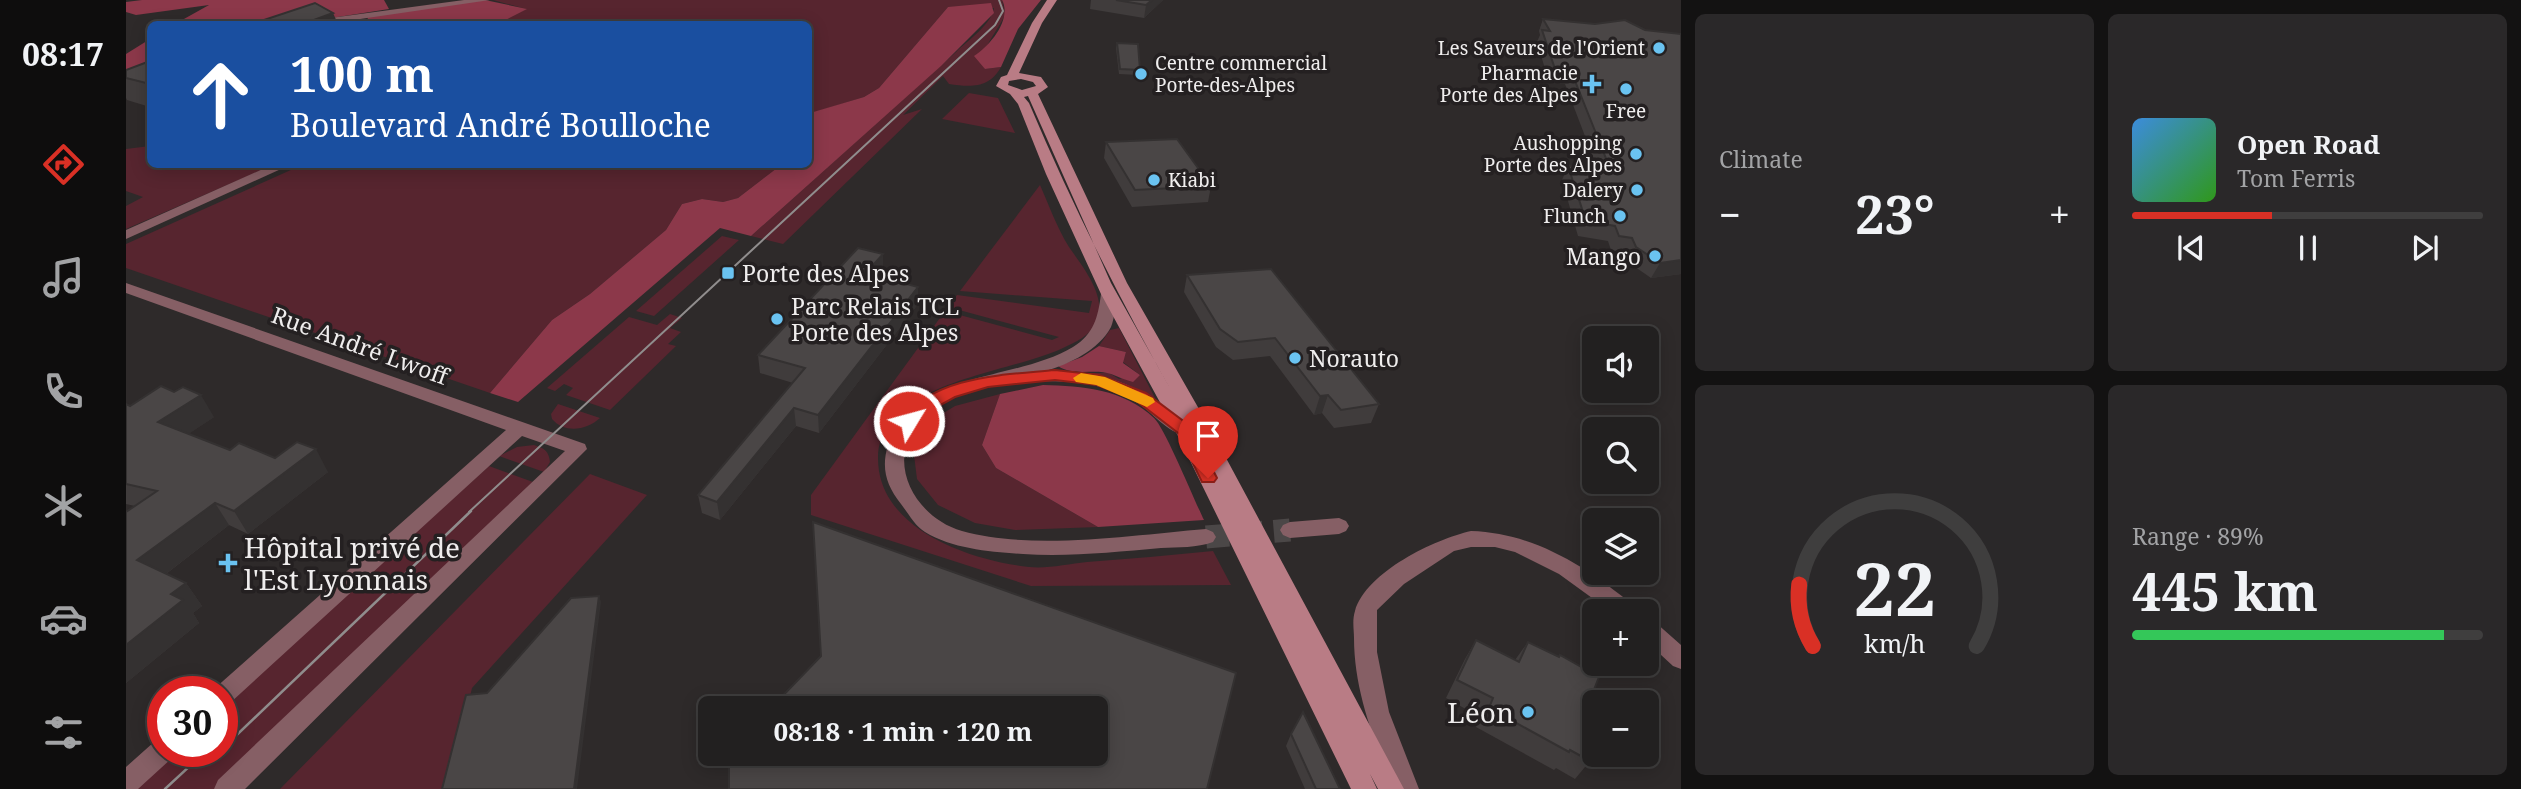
<!DOCTYPE html>
<meta charset="utf-8">
<style>
:root{--surface:#222020;--page:#2a2829;--text:#f1f3f6;--muted:#a2a3a5;--line:#3f3e3e;--accent:#d93025}
body{margin:0;font-family:"Noto Serif",serif;background:var(--page);color:var(--text);height:100vh;display:flex;flex-direction:column;font-size:26px;white-space:nowrap}
*{box-sizing:border-box;margin:0}
p{font-size:23px;color:var(--muted)}
.icon{flex:none;width:38px;height:38px;fill:none;stroke:currentColor;stroke-width:2;stroke-linecap:round;stroke-linejoin:round}
.map{position:relative;flex:1;overflow:hidden}
.side{display:flex;flex-direction:column;gap:14px;padding:14px;background:#131212;width:840px}
.side>*{flex:none}
.banner{position:absolute;left:21px;top:21px;width:665px;height:147px;border-radius:10px;box-shadow:0 4px 18px #0003,0 0 0 2px var(--line);background:#1a4fa0;color:#fff;overflow:hidden}
.buttons{position:absolute;left:1456px;top:326px;display:grid;gap:14px}
.buttons a{display:grid;place-items:center;width:77px;height:77px;border-radius:10px;background:var(--surface);box-shadow:0 4px 18px #0003,0 0 0 2px var(--line);font-size:35px}
.speed{position:absolute;left:21px;top:676px;display:flex;gap:14px;font-size:35px;font-weight:700;text-align:center}
.speed>*{display:grid;place-content:center;width:91px;height:91px;border-radius:50%;background:var(--surface);box-shadow:0 4px 18px #0003,0 0 0 2px var(--line);line-height:1}
.speed .limit{border:10px solid #d22;background:#fff;color:#111}
.pin{position:absolute;display:grid;place-items:center;width:60px;height:60px;color:#fff;margin:-72px -30px;border-radius:50% 50% 50% 0;rotate:-45deg;box-shadow:0 0 7px #0007}
.pin .icon{rotate:45deg}
.me{position:absolute;width:77px;margin:-38px;rotate:53deg;stroke-linejoin:round;filter:drop-shadow(0 0 5px #0008)}
.turn{display:flex;align-items:center;gap:24px;height:147px;padding:0 28px;font-size:32px}
.turn .icon{width:91px;height:91px;stroke-width:2.5}
.turn b{display:block;font-size:49px;line-height:60px}
.big{font-size:52px;font-weight:700;line-height:1.1}
.side .tile{flex:1;display:flex;flex-direction:column;justify-content:center;gap:10px;min-width:0;padding:0 24px;border-radius:10px;background:var(--page)}
.side .dial{align-items:center;gap:0}
.dial svg{height:182px;overflow:visible;fill:none;stroke:var(--line);stroke-width:7;stroke-linecap:round;text-anchor:middle}
.dial text{fill:var(--text);stroke:none}
.song{display:flex;align-items:center;gap:21px}
.cover{width:84px;height:84px;border-radius:10px;background:linear-gradient(135deg,hsl(210 70% 55%),hsl(110 70% 35%))}
.played{height:7px;border-radius:4px;background:linear-gradient(90deg,var(--accent) 40%,var(--line) 40%)}
.keys{display:flex;justify-content:space-around;direction:ltr}
.heat{display:flex;justify-content:space-between;align-items:center;font-size:38px;direction:ltr}
.charge{height:10px;border-radius:5px;background:linear-gradient(90deg,#34c759 89%,var(--line) 0)}
.side .tiles{flex:1;display:grid;gap:14px;grid-template-columns:repeat(2,1fr)}
.trip{position:absolute;left:572px;top:696px;width:410px;height:70px;border-radius:10px;background:var(--surface);box-shadow:0 4px 18px #0003,0 0 0 2px var(--line);font-weight:700;line-height:70px;text-align:center}
main{display:flex;flex:1;min-height:0}
.dock{display:flex;flex-direction:column;width:126px;justify-content:space-around;align-items:center;background:#0e0d0d;color:var(--muted)}
.dock .icon{width:49px;height:49px}
.dock .active{color:var(--accent)}
.dock b{font-size:32px;color:var(--text)}
.map>svg:first-child{display:block}
.green{fill:#57252f}
.forest{fill:#8c384a}
.lines{fill:none;stroke-linecap:round;stroke-linejoin:round}
.minor-tunnel{stroke:#4b4747;stroke-width:23;stroke-dasharray:23 11;stroke-linecap:butt}
.minor{fill:#865f65;fill-rule:evenodd}
.secondary{fill:#b97c85;fill-rule:evenodd}
.tram-far1{stroke:#908d8d;stroke-width:2}
.tram{stroke:#908d8d;stroke-width:2.5}
.wall{fill:#403c3c}
.shaded-wall{fill:#343131}
.building{fill:#4a4646;stroke:#343131;stroke-width:2}
.route{fill:#d93025;stroke:#8d1f18;stroke-width:2}
.slow{fill:#f59e0b}
.poi-dot{fill:#6ac3f1;stroke:#242021;stroke-width:2.5}
.labels{text-anchor:middle;dominant-baseline:central;stroke-width:7;stroke-linejoin:round;paint-order:stroke}
.far-poi-label{font-size:19px;fill:#efeded;stroke:#242021;text-anchor:end}
.poi-label{font-size:23px;fill:#efeded;stroke:#242021;text-anchor:start}
.street-label{font-size:23px;fill:#efeded;stroke:#242021}
.near-poi-label{font-size:28px;fill:#efeded;stroke:#242021;text-anchor:start}
</style>
<main>
<nav class="dock">
<b>08:17</b>
<svg class="icon active" aria-label="directions" viewBox="0 0 24 24"><path d="M12 3l9 9-9 9-9-9zM9 14v-3h6M13 9l2 2-2 2"/></svg>
<svg class="icon" aria-label="music" viewBox="0 0 24 24"><path d="M9 18V5l10-2v13"/><circle cx="6" cy="18" r="3"/><circle cx="16" cy="16" r="3"/></svg>
<svg class="icon" aria-label="phone" viewBox="0 0 24 24"><path d="M5 4h4l2 5-3 2q2 4 5 5l2-3 5 2v4C11 20 4 13 5 4z"/></svg>
<svg class="icon" aria-label="climate" viewBox="0 0 24 24"><path d="M12 3v18M4 7l16 10M4 17L20 7"/></svg>
<svg class="icon" aria-label="car" viewBox="0 0 24 24"><path d="M5 17H2v-5l4-1 3-4h7l3 4 3 1v5h-3M9 17h6M6 11h13"/><circle cx="7" cy="17" r="2"/><circle cx="17" cy="17" r="2"/></svg>
<svg class="icon" aria-label="filters" viewBox="0 0 24 24"><path d="M4 7h16M4 17h16"/><circle cx="9" cy="7" r="2"/><circle cx="15" cy="17" r="2"/></svg>
</nav>
<div class="map">
<svg width="1555" height="789" viewBox="0 0 1555 789">
<rect width="100%" height="100%" fill="#2e2a2a"/>
<!-- green -->
<path class="green" d="M367,0H876L879,14C874,29 851,51 859,69L875,67C863,89 844,87 823,84L817,76L777,115L796,109L657,244L625,236L830,52C841,41 866,24 868,8L822,7L753,88L738,97L683,114L682,24H372L400,9Z
M843,93L872,98L889,133L816,119Z
M24,146V164L147,165L0,229V206L17,197L0,191V149Z
M176,165H655L612,198L597,202L576,199L556,204L540,230L464,294L426,320L364,393L0,268V244Z
M914,185C923,205 931,228 943,247C956,266 983,298 970,323C964,336 949,342 937,348C881,375 739,382 753,471C763,533 848,561 903,567C921,569 942,564 961,562C1003,559 1045,555 1087,551L1105,585L905,586L685,515V495L819,311L926,340L933,337L822,307L831,295L963,313L966,301L834,291Z
M596,236L613,240L528,316L510,311Z
M544,314L556,318L544,328L555,332L542,344L550,346L484,410L440,395L447,388L438,384L429,391L421,388L503,317L531,325Z
M993,328L1029,398H1023L987,380L963,373H983L993,379L1014,375L997,362L1000,352L973,346L984,330Z
M874,394L856,445L870,468L972,527L889,530L849,523L812,505L791,479L787,447L800,424L829,406Z
M432,404L474,418C461,430 439,434 426,419L425,414Z
M408,445C418,448 423,451 424,462L418,472L373,456L391,447Z
M363,466L407,482L88,789H6L48,751H96V707Z
M464,474L521,495L346,688L322,789H154Z"/>
<!-- forest -->
<path class="forest" d="M16,0H258L263,9L167,24H49L83,5L10,15L0,12V2Z
M359,0L401,9L372,24H241L242,16Z
M876,0H915L892,29L875,67L859,69L848,56C865,45 886,19 876,0Z
M865,3L868,13L815,66L625,236L594,228L392,402L364,393L426,320L464,294L540,230L556,204L576,199L597,202L612,198L655,165L682,164L684,113L738,97L753,88L822,7Z
M24,39V66L0,80V54Z
M973,346L1000,352L997,363L1014,375L1007,382C999,380 993,377 985,374C969,368 948,377 932,366L956,357Z
M917,385C957,386 997,389 1028,418C1039,428 1069,502 1078,520L972,527L870,468L856,445L874,394Z"/>
<g class="lines">
<!-- minor-tunnel -->
<path class="minor-tunnel" d="M1080,537L1164,530"/>
<!-- minor -->
<path class="minor" d="M338,0H364L200,24H177L182,21Z
M148,164H166L0,239V230Z
M0,283L459,444L461,449L119,789H88L92,780L439,451L396,436L104,703L96,706V691H86L88,689L380,430L0,293Z
M983,289L991,294C989,305 989,317 985,327C973,350 943,364 920,371C984,370 1016,387 1064,426L1067,430L1064,434C1046,439 1026,411 1010,402C976,381 938,380 899,382L892,379C863,387 827,393 803,413C754,451 784,516 836,531C907,551 1007,535 1080,529L1087,532L1090,537L1087,542C1071,548 1052,547 1035,548C989,552 942,557 897,554C865,552 827,549 799,532C789,526 782,513 775,504C760,485 755,468 762,445C786,370 889,382 947,347C968,334 972,317 975,294Z
M1213,518L1220,521L1223,526L1220,531L1213,534L1164,538L1157,535L1154,530L1157,525L1164,522Z
M1345,531C1408,533 1459,566 1507,605L1510,611H1484L1433,574L1389,552L1369,547H1345L1328,551L1278,584L1251,610V652L1263,712L1293,789H1267C1248,740 1228,691 1228,638C1228,630 1226,620 1229,611C1240,572 1309,539 1345,531Z
M1521,620L1529,622L1555,645V669L1547,666L1521,642Z
M37,739V751H49L46,758L12,789H0V767L28,742Z"/>
<!-- secondary -->
<path class="secondary" d="M921,0H931L916,23L893,73L915,77L922,87L912,94L1001,283L1085,430L1278,789H1252L1244,774L1251,789H1225L1049,430L975,294L920,174L892,104L884,94L870,86L875,77L881,75L906,23ZM895,79L907,82L910,86L896,90L882,85L883,81ZM902,96L985,283L1050,399C995,302 946,205 903,103L898,97Z"/>
<!-- tram-far1 -->
<path class="tram-far1" d="M343,512L869,25L877,11L873,0"/>
<!-- tram -->
<path class="tram" d="M96,749L345,511
M39,789L80,751"/>
</g>
<!-- wall -->
<path class="wall" d="M965,0H1037L1018,18L964,9Z
M1417,19L1555,274L1525,278L1502,262L1498,253L1485,250L1482,241L1452,236L1436,180L1442,166L1472,170L1439,84L1423,82L1411,42L1414,35L1413,31Z
M991,43L1014,70L1013,75L993,74L990,48Z
M24,61V107L1,100L0,98V70Z
M980,142L1085,186L1082,202L1006,207L978,158Z
M757,254V271L752,276L792,287V304L693,433L670,426L594,520L576,513L572,495L667,383L634,373L632,355Z
M1061,275L1253,404L1245,423L1208,428L1196,413L1188,415L1144,356L1107,360L1090,347L1058,292Z
M0,404L4,406L88,417L62,434L104,450L149,458L202,472L122,534L103,525L40,574L60,583L76,606L67,613L73,623L0,683V512L9,506L0,504Z
M1350,640L1389,660L1402,642L1465,697L1468,702V752L1464,761L1449,779L1430,768L1428,770L1350,727L1354,717L1320,698L1339,659Z
M1165,734L1214,789H1179L1160,746Z"/>
<!-- shaded-wall -->
<path class="shaded-wall" d="M1026,0H1037L1018,18L1020,5Z
M207,13L212,24H177Z
M757,254V271L740,290V273Z
M1555,260V274L1525,278L1534,263Z
M792,287V304L693,433L692,415Z
M75,395L88,417L46,445L32,422Z
M1202,395L1196,413L1188,415L1194,396Z
M668,408L670,426L594,520L591,502Z
M190,449L202,472L122,534L108,511Z
M89,503L103,525L28,583L11,560Z
M60,583L76,606L67,613L73,623L0,683V645L45,594Z
M473,596L475,602L451,789H448Z"/>
<!-- building -->
<path class="building" d="M990,0H1026L1020,5Z
M189,3L207,13L177,24H115L122,22L129,23Z
M1417,19L1469,24L1499,20L1519,30L1555,34V260L1534,263L1510,247L1506,238L1493,236L1489,226L1460,221L1442,166L1485,171L1445,71L1429,69L1416,30L1424,31Z
M991,43L1012,44L1014,70L994,69Z
M24,61V84L0,78V70Z
M1051,139L1085,186L1009,190L980,142Z
M732,248L757,254L740,273L792,287L692,415L668,408L591,502L572,495L679,368L632,355Z
M1145,269L1253,404L1215,410L1202,395L1194,396L1149,338L1112,342L1094,329L1061,275Z
M35,386L48,392L57,387L75,395L32,422L104,450L113,443L149,458L171,442L190,449L108,511L89,503L11,560L60,583L45,594L57,600L0,645V512L31,491L0,484V404L4,406Z
M687,522L1110,673L1081,789H603V754H970V709H644L695,656Z
M473,596L448,789H316L340,695L361,693L445,598Z
M1350,640L1393,662L1402,642L1433,657L1434,655L1473,677L1465,697L1474,702H1468V750L1464,761L1444,750L1443,752L1363,708L1367,698L1331,680Z
M1177,712L1214,789H1190L1165,734Z"/>
<!-- route -->
<path class="route" d="M929,370L973,375L1020,393L1064,426L1091,478L1088,482H1076L1052,433L1009,400L971,385L929,380L862,387L829,397L807,409L789,424H777L775,421C807,375 879,375 929,370Z"/>
<!-- slow -->
<path class="slow" d="M955,373L979,377L1027,398L1029,402L1021,407L970,385L950,382L947,378Z"/>
<!-- markers -->
<g class="poi-dot">
<circle cx="1533" cy="48" r="7"/>
<circle cx="1015" cy="74" r="7"/>
<path d="M1462.5 73.5h7v7h7v7h-7v7h-7v-7h-7v-7h7z"/>
<circle cx="1500" cy="89" r="7"/>
<circle cx="1510" cy="154" r="7"/>
<circle cx="1028" cy="180" r="7"/>
<circle cx="1511" cy="190" r="7"/>
<circle cx="1494" cy="216" r="7"/>
<circle cx="1529" cy="256" r="7"/>
<rect x="595" y="266" width="14" height="14" rx="3.5"/>
<circle cx="651" cy="319" r="7"/>
<circle cx="1169" cy="358" r="7"/>
<path d="M98.5 552.5h7v7h7v7h-7v7h-7v-7h-7v-7h7z"/>
<circle cx="1402" cy="712" r="7"/>
</g>
<g class="labels">
<!-- far-poi labels -->
<g class="far-poi-label">
<text x="1519" y="48">Les Saveurs de l'Orient</text>
<text x="1029" y="63" text-anchor="start">Centre commercial<tspan x="1029" dy="22">Porte-des-Alpes</tspan></text>
<text x="1452" y="73">Pharmacie<tspan x="1452" dy="22">Porte des Alpes</tspan></text>
<text x="1500" y="111" text-anchor="middle">Free</text>
<text x="1496" y="143">Aushopping<tspan x="1496" dy="22">Porte des Alpes</tspan></text>
<text x="1042" y="180" text-anchor="start">Kiabi</text>
<text x="1497" y="190">Dalery</text>
<text x="1480" y="216">Flunch</text>
</g>
<!-- poi labels -->
<g class="poi-label">
<text x="1515" y="256" text-anchor="end">Mango</text>
<text x="616" y="273">Porte des Alpes</text>
<text x="665" y="306">Parc Relais TCL<tspan x="665" dy="26">Porte des Alpes</tspan></text>
<text x="1183" y="358">Norauto</text>
</g>
<!-- street labels -->
<g class="street-label">
<text transform="translate(234 345) rotate(20)">Rue André Lwoff</text>
</g>
<!-- near-poi labels -->
<g class="near-poi-label">
<text x="118" y="547">Hôpital privé de<tspan x="118" dy="32">l'Est Lyonnais</tspan></text>
<text x="1388" y="712" text-anchor="end">Léon</text>
</g>
</g>
</svg>
<div class="buttons">
<a><svg class="icon" aria-label="sound" viewBox="0 0 24 24"><path d="M4 9h4l5-4v14l-5-4H4zM17 9q2 3 0 6"/></svg></a>
<a><svg class="icon" aria-label="search" viewBox="0 0 24 24"><circle cx="10" cy="10" r="6"/><path d="M15 15l6 6"/></svg></a>
<a><svg class="icon" aria-label="layers" viewBox="0 0 24 24"><path d="M12 4l9 5-9 5-9-5zM3 14l9 5 9-5"/></svg></a>
<a>+</a>
<a>−</a>
</div>
<div class="speed"><div class="limit">30</div></div>
<div class="pin" style="left:1082px;top:478px;background:#d93025"><svg class="icon" aria-label="arrive" viewBox="0 0 24 24"><path d="M6 21V4h12l-3 4 3 4H6"/></svg></div>
<svg class="me" style="left:783px;top:421px" viewBox="-20 -20 40 40"><circle r="17" fill="#d93025" stroke="#fff" stroke-width="3"/><path d="M0-11L8 9 0 5-8 9z" fill="#fff"/></svg>
<div class="trip">08:18 · 1 min · 120 m</div>
<div class="banner">
<div class="turn"><svg class="icon" aria-label="ahead" viewBox="0 0 24 24"><path d="M12 20V5M6 11l6-6 6 6"/></svg><div><b>100 m</b>Boulevard André Boulloche</div></div>
</div>
</div>
<section class="side">
<div class="tiles">
<div class="tile"><p>Climate</p>
<div class="heat"><a>−</a><b class="big">23°</b><a>+</a></div>
</div>
<div class="tile">
<div class="song"><i class="cover"></i><div><b>Open Road</b><p>Tom Ferris</p></div></div>
<div class="played"></div>
<div class="keys"><svg class="icon" aria-label="previous" viewBox="0 0 24 24"><path d="M18 5L8 12l10 7zM5 5v14"/></svg><svg class="icon" aria-label="pause" viewBox="0 0 24 24"><path d="M8 5v14M16 5v14"/></svg><svg class="icon" aria-label="next" viewBox="0 0 24 24"><path d="M6 5l10 7-10 7zM19 5v14"/></svg></div>
</div>
<div class="tile dial"><svg viewBox="0 0 100 80">
<path d="M14 69A42 42 0 1 1 86 69"/>
<path d="M14 69A42 42 0 0 1 8 42" stroke="#d93025"/>
<text x="50" y="56" font-size="32" font-weight="700">22</text>
<text x="50" y="72" font-size="11">km/h</text>
</svg></div>
<div class="tile"><p>Range · 89%</p><b class="big">445 km</b><div class="charge"></div></div>
</div>
</section>
</main>
